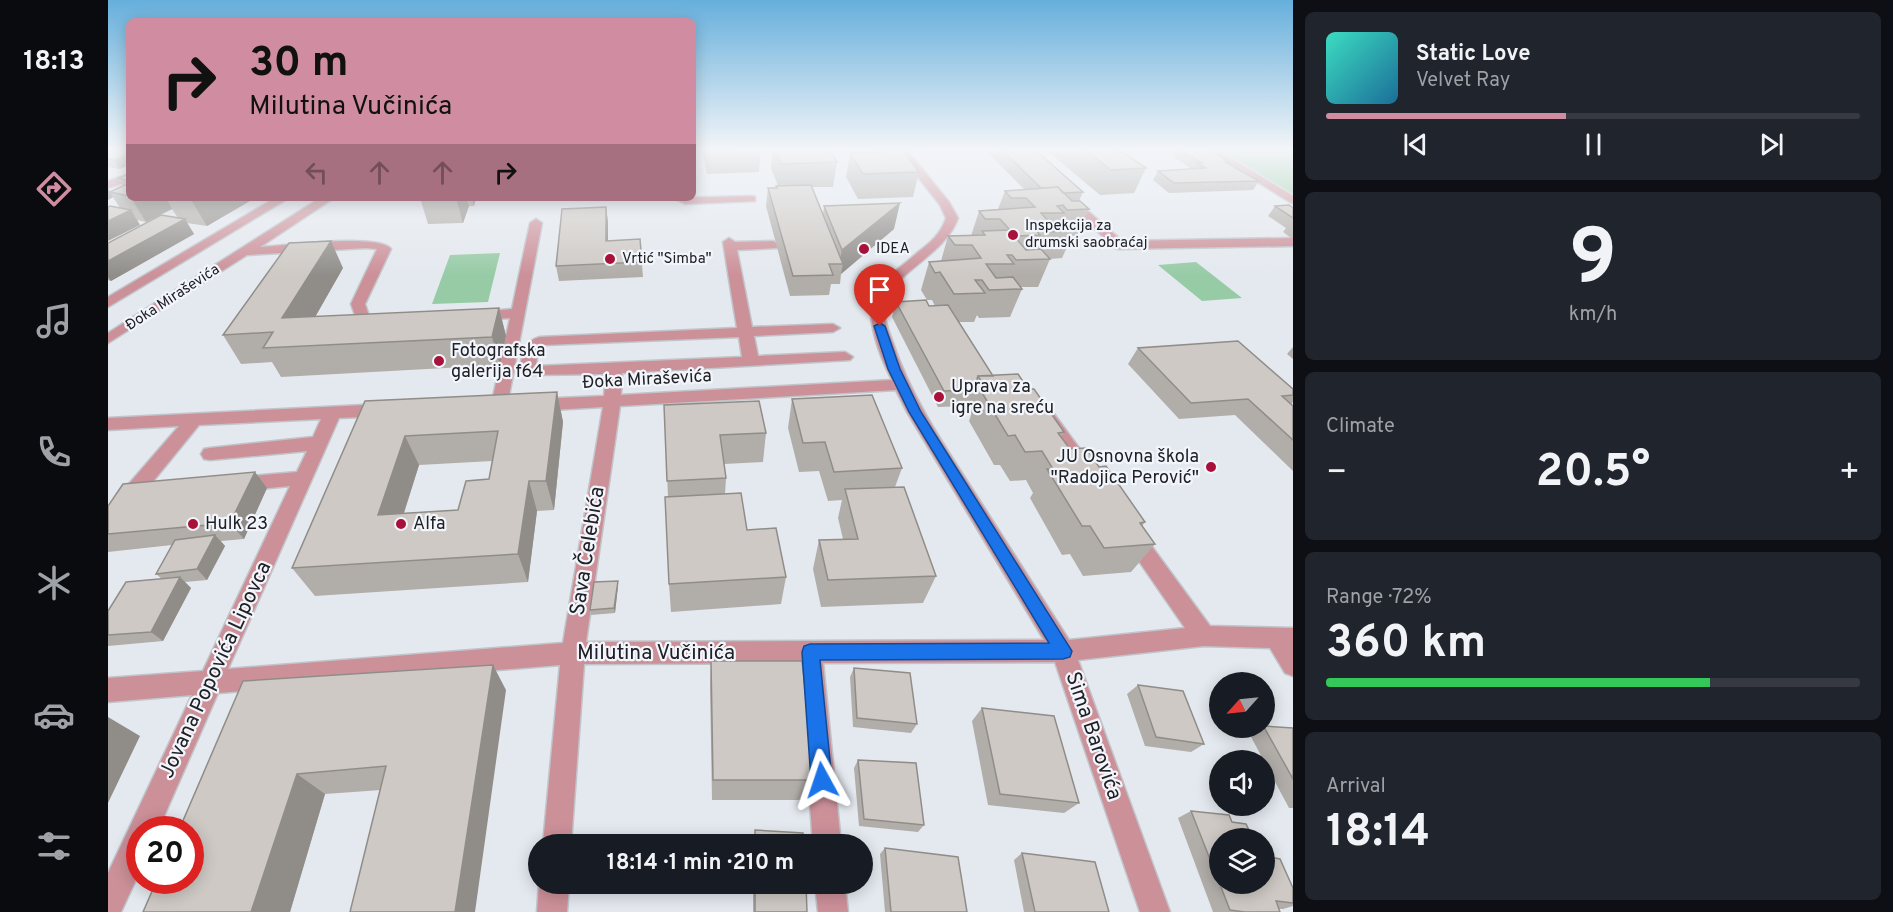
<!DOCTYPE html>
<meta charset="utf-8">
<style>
:root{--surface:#171b24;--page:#20242c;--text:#f1f3f6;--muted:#9ea1a6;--line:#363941;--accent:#d08da1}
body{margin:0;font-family:Overpass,sans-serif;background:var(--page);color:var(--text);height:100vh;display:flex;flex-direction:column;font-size:22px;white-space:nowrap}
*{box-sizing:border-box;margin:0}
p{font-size:20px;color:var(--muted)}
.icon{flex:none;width:33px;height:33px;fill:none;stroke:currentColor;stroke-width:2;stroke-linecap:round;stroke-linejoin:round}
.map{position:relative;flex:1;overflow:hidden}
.side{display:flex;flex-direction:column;gap:12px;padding:12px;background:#0d0f14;width:600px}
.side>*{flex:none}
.guide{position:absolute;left:18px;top:18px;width:570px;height:183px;border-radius:9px;box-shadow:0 3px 15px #0003;background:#d08da1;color:#111;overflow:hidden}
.needle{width:39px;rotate:243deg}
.tools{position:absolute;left:1101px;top:672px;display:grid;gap:12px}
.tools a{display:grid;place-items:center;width:66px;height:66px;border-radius:50%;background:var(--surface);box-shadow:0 3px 15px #0003;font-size:30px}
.speed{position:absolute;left:18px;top:816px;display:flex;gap:12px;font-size:30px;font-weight:700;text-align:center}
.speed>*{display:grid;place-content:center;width:78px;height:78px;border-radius:50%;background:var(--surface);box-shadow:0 3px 15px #0003;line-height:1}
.speed .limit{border:9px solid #d22;background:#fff;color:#111}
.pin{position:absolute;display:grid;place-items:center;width:51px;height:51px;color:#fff;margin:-62px -26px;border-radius:50% 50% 50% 0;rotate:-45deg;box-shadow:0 0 6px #0007}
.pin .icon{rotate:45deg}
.me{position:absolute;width:66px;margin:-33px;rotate:355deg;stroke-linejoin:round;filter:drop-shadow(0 0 4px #0008)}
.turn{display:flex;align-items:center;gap:21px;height:126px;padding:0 24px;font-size:27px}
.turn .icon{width:78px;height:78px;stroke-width:2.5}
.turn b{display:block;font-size:42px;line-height:51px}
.lanes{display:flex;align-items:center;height:57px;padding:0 24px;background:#0003;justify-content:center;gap:30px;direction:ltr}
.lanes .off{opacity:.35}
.big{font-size:45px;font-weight:700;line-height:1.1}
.side .widget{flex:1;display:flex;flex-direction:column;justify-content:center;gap:9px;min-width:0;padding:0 21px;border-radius:9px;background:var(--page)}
.side .dial{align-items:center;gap:0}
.dial b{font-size:78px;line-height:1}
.song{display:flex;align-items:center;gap:18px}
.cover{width:72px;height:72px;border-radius:9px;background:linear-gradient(135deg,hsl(170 70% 55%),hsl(200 70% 35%))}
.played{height:6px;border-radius:3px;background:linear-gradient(90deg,var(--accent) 45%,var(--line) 45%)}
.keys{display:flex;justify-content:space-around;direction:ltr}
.heat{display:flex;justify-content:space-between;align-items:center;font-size:33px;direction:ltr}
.charge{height:9px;border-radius:4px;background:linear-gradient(90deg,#34c759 72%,var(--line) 0)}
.trip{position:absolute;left:420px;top:834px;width:345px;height:60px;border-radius:30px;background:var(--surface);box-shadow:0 3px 15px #0003;font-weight:700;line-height:60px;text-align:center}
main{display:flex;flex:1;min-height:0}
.tabs{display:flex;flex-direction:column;width:108px;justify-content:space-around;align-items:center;background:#090b0e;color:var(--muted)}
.tabs .icon{width:42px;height:42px}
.tabs .selected{color:var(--accent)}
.tabs b{font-size:27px;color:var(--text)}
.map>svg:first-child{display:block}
.green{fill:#97cba6}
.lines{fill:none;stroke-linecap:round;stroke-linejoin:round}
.minor-casing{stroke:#c1c5ca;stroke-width:3}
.minor{fill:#cc9099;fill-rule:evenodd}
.wall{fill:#b1ada9;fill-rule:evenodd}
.shaded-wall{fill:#908d89}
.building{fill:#cec9c4;stroke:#908d89;stroke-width:1.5;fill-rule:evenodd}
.route{fill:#1a73e8;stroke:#114b97;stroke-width:1.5}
.poi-dot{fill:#a8113a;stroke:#f2f6fc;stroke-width:2}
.labels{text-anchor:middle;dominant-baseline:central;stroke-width:4.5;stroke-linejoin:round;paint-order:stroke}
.far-poi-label{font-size:15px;fill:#202124;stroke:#f2f6fc;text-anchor:start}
.far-street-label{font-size:15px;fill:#202124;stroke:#f2f6fc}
.poi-label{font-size:18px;fill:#202124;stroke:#f2f6fc;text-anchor:start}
.street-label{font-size:18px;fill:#202124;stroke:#f2f6fc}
.near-street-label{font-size:21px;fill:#202124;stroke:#f2f6fc}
</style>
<main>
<nav class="tabs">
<b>18:13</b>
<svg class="icon selected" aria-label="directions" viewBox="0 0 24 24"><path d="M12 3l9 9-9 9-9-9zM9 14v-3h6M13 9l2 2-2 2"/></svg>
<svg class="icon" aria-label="music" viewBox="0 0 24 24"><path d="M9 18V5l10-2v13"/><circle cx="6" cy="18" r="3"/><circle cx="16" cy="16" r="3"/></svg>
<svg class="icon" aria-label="phone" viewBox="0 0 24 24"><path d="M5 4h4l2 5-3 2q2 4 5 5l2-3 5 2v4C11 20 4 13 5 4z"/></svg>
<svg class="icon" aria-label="climate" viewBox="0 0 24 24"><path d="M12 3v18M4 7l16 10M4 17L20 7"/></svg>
<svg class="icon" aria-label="car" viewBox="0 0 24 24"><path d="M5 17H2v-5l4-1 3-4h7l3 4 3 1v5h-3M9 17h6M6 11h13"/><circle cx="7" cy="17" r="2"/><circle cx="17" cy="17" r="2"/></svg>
<svg class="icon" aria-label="filters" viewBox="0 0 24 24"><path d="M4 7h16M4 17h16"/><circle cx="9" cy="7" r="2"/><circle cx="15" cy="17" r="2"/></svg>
</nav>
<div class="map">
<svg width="1185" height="912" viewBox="0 0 1185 912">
<rect width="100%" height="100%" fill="#e4e9ef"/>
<!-- green -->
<path class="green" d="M1111,149H1185V194Z
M392,253L380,302L324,304L342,255Z
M1088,262L1134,298L1094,301L1050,265Z"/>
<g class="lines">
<!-- minor casing -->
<g class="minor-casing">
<path id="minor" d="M788,149H798L841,202L850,218C838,255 779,276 776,307C775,318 781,332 785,343C805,403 843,455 877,509C905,553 933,596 961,640L1077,628L1017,541L1014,535L1017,529L1024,527L1031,529L1102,626L1185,628V676L1177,673L1162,648L1096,646L970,660L1062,912H1032L947,662L715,663L733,844H705L691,663L476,664L463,844H435L452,665L110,693L50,830H32V871L13,912H0V873L84,695L0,702V678L95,671L182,486L132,491L125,489L123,484L125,479L132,477L189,472L199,451L102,460L96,459L93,454L96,449L102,448L205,437L213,419L91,425L7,528L0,530V508L71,426L0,430V418L276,404L282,406L284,410L282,414L276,416L231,418L120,669L455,643L495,407L427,411L421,409L419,405L421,401L427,399L496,396L498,374L418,375L412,367C415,353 416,341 432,337L629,328L615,242L621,238L627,242L665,241L671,245L669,248L629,250L644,327L725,324L732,328L725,332L646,336L650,356L737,352L745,357L742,360L514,373L513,395L784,380C773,359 754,313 768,291C778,276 796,265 809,253C822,243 833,234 838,218L832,205ZM631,337L634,357L428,366L430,350L436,345ZM788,390L799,412L936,640L478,642L512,406Z
M1097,149H1108L1185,196V204Z
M21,174V181L0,188V181Z
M643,196L647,197V201L577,204L565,198Z
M167,198H181L0,307V297Z
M212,198H226L152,247C176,246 270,233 283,249L257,304L261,316L278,319L280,322L278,325L250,323L243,304L269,249L258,248L139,255L0,343V333Z
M977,211L981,212L1014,241L1185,238V246L1011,249L1007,248L973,216V212Z
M428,219L434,223L399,406L397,410H385L383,406L402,318L369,320L362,316L369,312L404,309L422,223Z
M940,412L946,414L982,463L985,468L982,473L976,475L970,473L932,418L934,414Z
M431,884H461L459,912H429Z
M707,884H737L740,912H710Z"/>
</g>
<!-- minor -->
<use href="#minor" class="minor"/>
</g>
<!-- wall -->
<path class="wall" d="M21,149V165L12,169L0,167V152Z
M595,149H653L651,172L599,174L595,154Z
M665,149H721L729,162L725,187H704L715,214L716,206L786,229L733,274L732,284H723L721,295L682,296L658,206L660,188H668V186H670L663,168Z
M876,149H926L975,192L971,201L981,209L969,236H964L954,258L941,259H942L930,287H913L914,289L902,317L871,318L869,315L866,322H851L885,376L920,389L956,432L953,437L962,449L991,467L1037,522L1034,526L1047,544L1023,572L975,576L962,554L954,555L922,498L925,493L918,480L902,481L892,465H886L861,421L863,415L858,406L830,407L784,317L788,302L821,306H827L824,300H819L813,290L821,262L833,261L840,236H863L871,211L890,209L897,191L916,189Z
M937,149H1003L1038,168L1026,193L992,195Z
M1059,149H1103L1107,151L1106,152L1121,162L1120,164L1151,181L1145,190L1061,193L1045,180L1050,171L1084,169L1067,158L1068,157Z
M742,153L811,172L805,197L750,199L738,177Z
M21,174V198H147L99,226L79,223L86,234L3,281L0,280V243L70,218L64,209L38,222L29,220L32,225L12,208L5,197L0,200V189L2,192L15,186L10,178Z
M312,198H368L366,206H361L355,223L320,224Z
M1167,206L1185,208V238H1183L1175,232L1178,228L1160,216Z
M498,207L500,222V241L532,239L535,277L451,281L448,266Z
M235,268L207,317L391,308L398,336L392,365L173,377L164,362L133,364L115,335Z
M1185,347V359L1179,354Z
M1030,348L1185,389V402L1183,405L1185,406V471L1127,415L1071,419L1020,364Z
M449,392L455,422L446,510L429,511L420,582L207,596L184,568L257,401ZM384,461L381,479L350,510L296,513L311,465Z
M684,399L794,468L787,487L828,576L815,603L713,607L705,569L711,540L735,539L730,518L734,500L720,501L711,471L691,472L680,428Z
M556,405L658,433L655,462L616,464L618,478L617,494L639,530L678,577L673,604L563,612L561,584L560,497Z
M159,488L136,539L113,541L117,546L99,580L77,582L83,588L55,641L0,646V611L54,579L48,574L64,545L0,552V506Z
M510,581V586L507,613L483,615L482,610Z
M603,661L707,780L700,800H604L602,687Z
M746,668L809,724L803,733L745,727L742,677Z
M135,681L398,690L273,790L217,794L182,912H35Z
M1030,685L1096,744L1083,752L1037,746L1019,694Z
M874,708L971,803L956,813L880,805L864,721Z
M1154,728H1185V808H1181L1142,735Z
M750,760L816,825L810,832L751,826L746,768Z
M1083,811L1124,822L1162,857L1185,888V906L1175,909H1171L1172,912H1105L1070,818Z
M777,848L859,912H777L772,854Z
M914,853L1001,912H916L906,860Z
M645,884H698L699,912H645Z"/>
<!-- shaded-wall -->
<path class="shaded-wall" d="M21,154V165L12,169L6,160Z
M0,189L5,197L0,200Z
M23,198H58L64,209L38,222Z
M88,198H147L99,226L83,200Z
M348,198H358L361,206L355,223Z
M364,198H368L366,206Z
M792,203L786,229L733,274L735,264H731L734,250Z
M498,207L500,222V256L498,241Z
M23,210L32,225L0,241V221Z
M77,219L86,234L3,281L0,277V261Z
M223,241L235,268L190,347L174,318Z
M391,308L398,336L392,365L384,337Z
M449,392L455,422L446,510L438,481Z
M297,436L311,465L286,544L270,515Z
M147,472L159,488L136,539L122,523Z
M421,481L429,511L420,582L410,554Z
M107,535L117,546L99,580L89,569Z
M72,577L83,588L55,641L43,632Z
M510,581V586L507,613L506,608Z
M385,665L398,690L367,912H347Z
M0,717L32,736L0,803Z
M189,774L217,794L182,912H143Z"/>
<!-- building -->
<path class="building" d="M8,149H21V154L6,160L0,159V152Z
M599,149H636L599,150Z
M667,149H721L729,162L673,164Z
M893,149H926L975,192L955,193L950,187L933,188Z
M976,149H1003L1007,152H1015L1038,168L1003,170Z
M1073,149H1103L1107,151H1104L1121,162H1117L1151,181L1066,183L1050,171L1097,168L1089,163H1094L1071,150H1074Z
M795,151L811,172L755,174L742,153Z
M21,174V181L10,178Z
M21,183V196L2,192L19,184Z
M703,185L735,264H721L725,275L685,276L660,188H669L668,186Z
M950,187L964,201H972L981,209L959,210L955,205L949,206L956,213H933L942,223L958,222L966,231L936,232L931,227H925L932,235L906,236L918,250L933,249L942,259L908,260L904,255H899L906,264H878L888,278L905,277L914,289L881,290L874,280H867L877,293L846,294L832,272L827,273L821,262L873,258L864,245H847L840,236L877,235L874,231L902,230L892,219H877L871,211L927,207L918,198H903L897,191Z
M67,198H88L83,200Z
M792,203L734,250L716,206Z
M1181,205L1185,208V218L1167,206Z
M2,206L23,210L0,221V207Z
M498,207V241L532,239L534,262L448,266L454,209Z
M53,215L77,219L0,261V243Z
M223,241L174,318L391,308L384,337L155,348L165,332L115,335L181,243Z
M818,300L821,306L840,305L885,376H870L865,390L836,391L788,302Z
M1130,341L1185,389V395L1174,396L1185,406V440L1140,399L1083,403L1030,348Z
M910,374L920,389H926L956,432L950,433L962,449L978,448L991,467L998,466L1037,522L1032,523L1047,544L996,548L982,526H974L939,469H945L934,451L917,452L907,435L900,436L873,391H879L870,376Z
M449,392L438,481H421L410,554L184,568L257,401ZM390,431L381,479L358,481L350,510L270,515L297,436Z
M764,395L794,468L726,472L717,442L695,443L684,399Z
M651,401L658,433L612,435L618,478L559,481L556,405Z
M147,472L122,523L0,534V506L15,484Z
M796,487L828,576L720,580L711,540L750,539L737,489Z
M633,493L639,530L668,528L678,577L561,584L557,497Z
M107,535L89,569L48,574L67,540Z
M72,577L43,632L0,635V611L18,582Z
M510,581L506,608L482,610L486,582Z
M603,661H694L707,780H605Z
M385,665L347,912H242L278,766L189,774L143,912H35L49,880H82V830H71L135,681Z
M746,668L802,673L809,724L749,718Z
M1030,685L1075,691L1096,744L1048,737Z
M874,708L946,716L971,803L892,794Z
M1156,726L1185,728V779L1156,727Z
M750,760L808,763L816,825L756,819Z
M1083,811L1121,815L1124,822L1138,824L1144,836L1153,837V838H1112V884H1156V845L1162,857L1172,859L1185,888V903L1168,901L1172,912H1137L1122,910Z
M647,830L695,833L696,844H647Z
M777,848L850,857L859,912H783Z
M914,853L987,862L1001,912H927Z
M647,884H698L699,912H647Z"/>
<!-- sky -->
<linearGradient id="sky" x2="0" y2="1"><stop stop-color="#66afdc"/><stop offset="0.54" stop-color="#f3f5f8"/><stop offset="1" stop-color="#f3f5f8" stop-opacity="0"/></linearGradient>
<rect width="1185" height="276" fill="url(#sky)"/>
<!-- route -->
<path class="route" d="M772,323L777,326L792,369L813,412L964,651L962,657L955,659L712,660L724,780L721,788L714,791L706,788L703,780L694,652L696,646L702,644L941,643L801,412L780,369L766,326Z"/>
<!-- markers -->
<g class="poi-dot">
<circle cx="905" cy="235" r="6"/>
<circle cx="756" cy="249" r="6"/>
<circle cx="502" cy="259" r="6"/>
<circle cx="331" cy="361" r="6"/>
<circle cx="831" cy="397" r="6"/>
<circle cx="1103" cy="467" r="6"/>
<circle cx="85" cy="524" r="6"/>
<circle cx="293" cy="524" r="6"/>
</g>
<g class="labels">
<!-- far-poi labels -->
<g class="far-poi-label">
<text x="917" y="226">Inspekcija za<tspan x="917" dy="17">drumski saobraćaj</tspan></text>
<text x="768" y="249">IDEA</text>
<text x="514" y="259">Vrtić "Simba"</text>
</g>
<!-- far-street labels -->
<g class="far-street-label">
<text transform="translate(65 298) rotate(-33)">Đoka Miraševića</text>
</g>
<!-- poi labels -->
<g class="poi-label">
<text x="343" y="351">Fotografska<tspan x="343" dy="21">galerija f64</tspan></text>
<text x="843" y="387">Uprava za<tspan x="843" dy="21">igre na sreću</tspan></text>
<text x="1091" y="457" text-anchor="end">JU Osnovna škola<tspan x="1091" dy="21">"Radojica Perović"</tspan></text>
<text x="97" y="524">Hulk 23</text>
<text x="305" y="524">Alfa</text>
</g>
<!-- street labels -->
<g class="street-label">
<text transform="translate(539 380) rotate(-3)">Đoka Miraševića</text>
</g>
<!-- near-street labels -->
<g class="near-street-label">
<text transform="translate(480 551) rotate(-81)">Sava Čelebića</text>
<text x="548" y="653">Milutina Vučinića</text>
<text transform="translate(108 670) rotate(-65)">Jovana Popovića Lipovca</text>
<text transform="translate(985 736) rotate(71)">Sima Barovića</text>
</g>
</g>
</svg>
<div class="tools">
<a><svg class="needle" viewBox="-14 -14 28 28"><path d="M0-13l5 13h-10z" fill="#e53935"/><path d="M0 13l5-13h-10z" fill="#9ea1a6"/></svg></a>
<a><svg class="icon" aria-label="sound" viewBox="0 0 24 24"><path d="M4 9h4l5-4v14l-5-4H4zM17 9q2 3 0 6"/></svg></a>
<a><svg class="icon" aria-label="layers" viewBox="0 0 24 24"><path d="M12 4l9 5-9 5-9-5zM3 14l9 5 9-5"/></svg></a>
</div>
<div class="speed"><div class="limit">20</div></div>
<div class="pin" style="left:772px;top:326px;background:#d93025"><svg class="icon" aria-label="arrive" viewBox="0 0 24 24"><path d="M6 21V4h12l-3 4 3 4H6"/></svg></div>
<svg class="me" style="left:714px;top:780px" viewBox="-20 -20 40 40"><path d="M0-17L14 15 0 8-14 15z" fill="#1a73e8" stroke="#fff" stroke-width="4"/></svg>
<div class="trip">18:14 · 1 min · 210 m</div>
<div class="guide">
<div class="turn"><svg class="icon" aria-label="right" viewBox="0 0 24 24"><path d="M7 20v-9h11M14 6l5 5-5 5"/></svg><div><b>30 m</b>Milutina Vučinića</div></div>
<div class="lanes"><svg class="icon off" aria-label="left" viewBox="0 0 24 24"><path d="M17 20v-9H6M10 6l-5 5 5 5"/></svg><svg class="icon off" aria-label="ahead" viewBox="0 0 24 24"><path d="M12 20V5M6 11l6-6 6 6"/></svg><svg class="icon off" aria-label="ahead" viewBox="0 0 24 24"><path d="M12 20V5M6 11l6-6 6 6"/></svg><svg class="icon" aria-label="right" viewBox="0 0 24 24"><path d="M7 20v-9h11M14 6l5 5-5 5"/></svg></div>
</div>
</div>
<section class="side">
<div class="widget">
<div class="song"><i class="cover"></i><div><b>Static Love</b><p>Velvet Ray</p></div></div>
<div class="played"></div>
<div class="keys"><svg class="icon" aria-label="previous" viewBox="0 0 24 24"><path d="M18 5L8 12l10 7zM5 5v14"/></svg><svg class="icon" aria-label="pause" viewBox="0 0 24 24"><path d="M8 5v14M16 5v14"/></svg><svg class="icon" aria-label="next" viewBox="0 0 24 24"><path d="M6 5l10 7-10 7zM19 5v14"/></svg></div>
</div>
<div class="widget dial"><b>9</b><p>km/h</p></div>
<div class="widget"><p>Climate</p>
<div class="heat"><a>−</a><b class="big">20.5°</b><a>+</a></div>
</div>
<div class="widget"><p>Range · 72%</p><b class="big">360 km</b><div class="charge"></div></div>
<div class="widget"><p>Arrival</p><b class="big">18:14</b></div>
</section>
</main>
